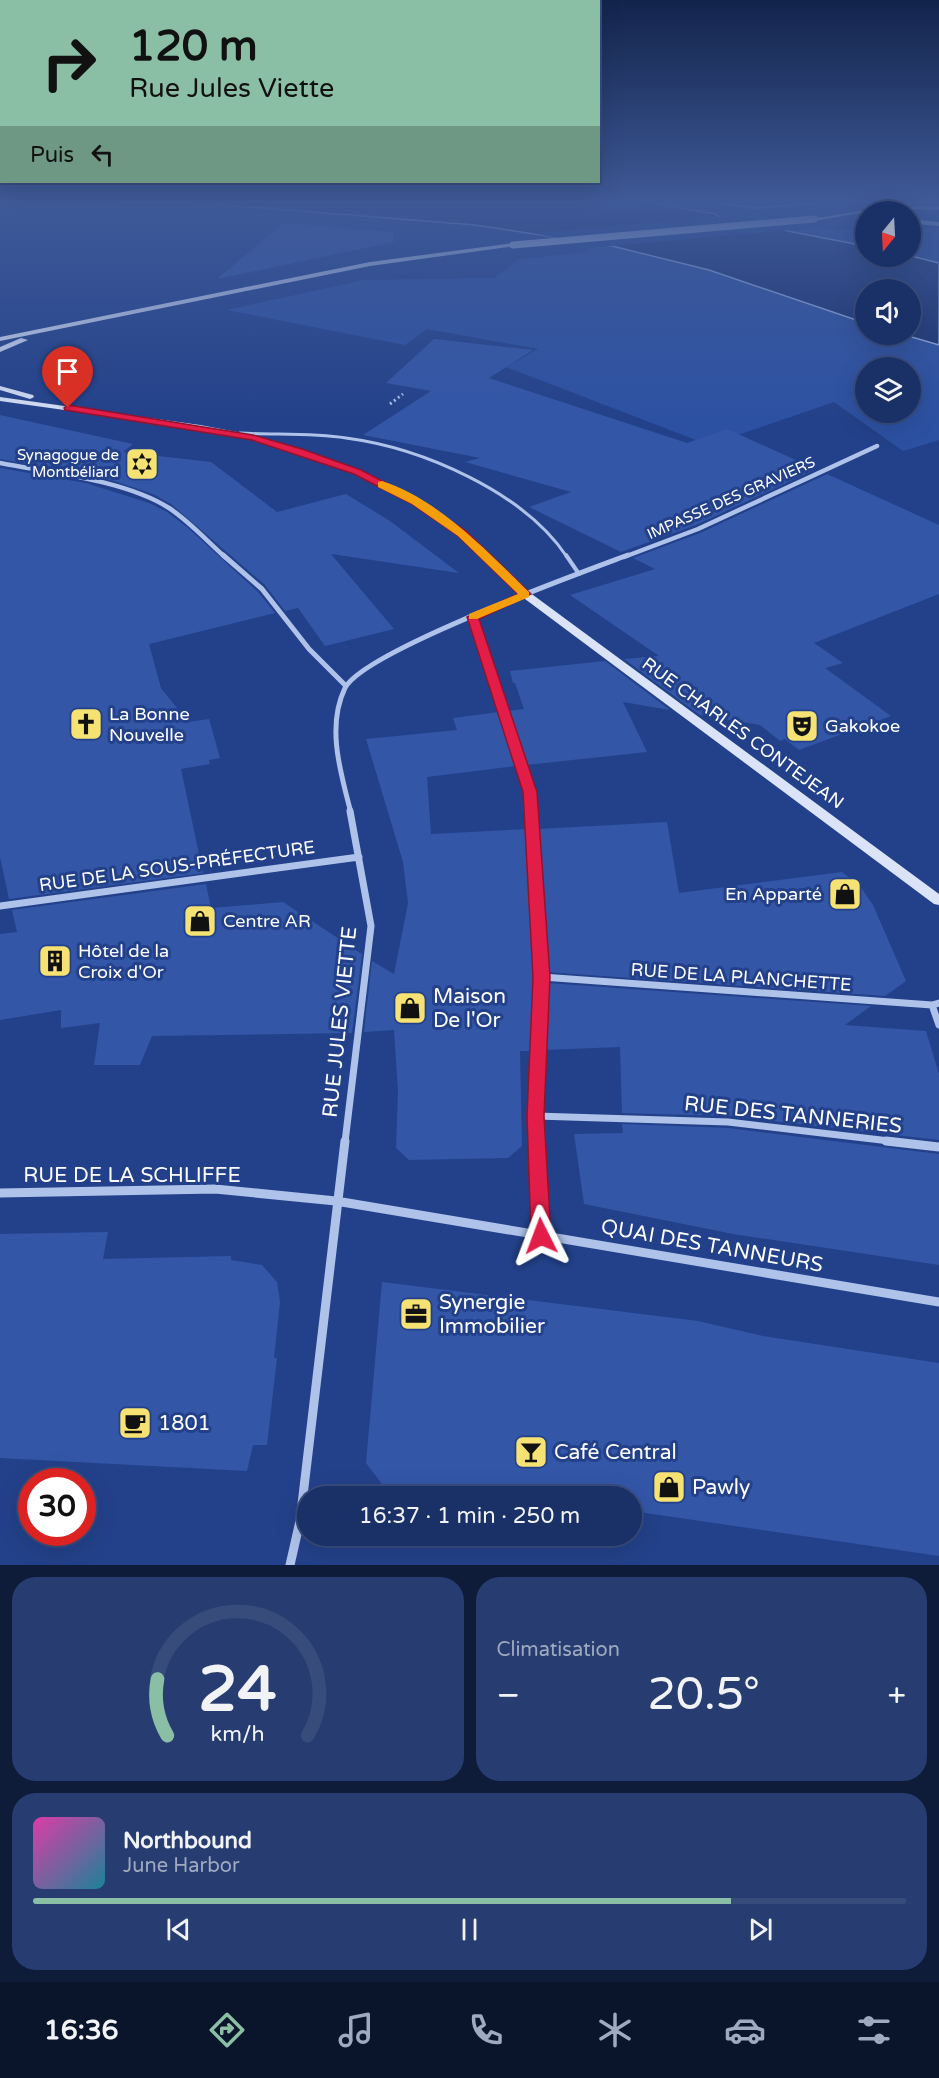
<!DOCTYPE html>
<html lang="fr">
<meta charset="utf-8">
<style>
:root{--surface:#1a3168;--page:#273d71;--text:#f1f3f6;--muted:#9fa9c0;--line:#384c7c;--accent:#8abfa5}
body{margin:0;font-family:"Varela Round",sans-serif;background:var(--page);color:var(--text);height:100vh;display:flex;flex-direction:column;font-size:22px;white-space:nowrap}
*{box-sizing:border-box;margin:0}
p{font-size:20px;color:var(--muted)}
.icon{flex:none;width:33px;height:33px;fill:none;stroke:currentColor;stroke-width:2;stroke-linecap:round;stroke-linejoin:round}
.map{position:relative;height:1565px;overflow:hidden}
.sheet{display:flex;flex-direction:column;gap:12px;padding:12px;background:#0e1b39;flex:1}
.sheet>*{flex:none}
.banner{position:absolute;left:0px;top:0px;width:600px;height:183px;box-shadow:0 6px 24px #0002,0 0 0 2px var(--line);background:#8abfa5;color:#111;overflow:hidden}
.needle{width:39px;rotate:198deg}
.buttons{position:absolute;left:855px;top:201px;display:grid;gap:12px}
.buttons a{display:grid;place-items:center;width:66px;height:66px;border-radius:50%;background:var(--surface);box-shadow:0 6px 24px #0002,0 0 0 2px var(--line);font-size:30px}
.speed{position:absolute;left:18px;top:1468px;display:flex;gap:12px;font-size:30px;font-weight:700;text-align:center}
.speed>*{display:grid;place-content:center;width:78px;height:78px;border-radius:50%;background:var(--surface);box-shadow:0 6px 24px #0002,0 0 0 2px var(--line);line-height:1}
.speed .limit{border:9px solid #d22;background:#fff;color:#111}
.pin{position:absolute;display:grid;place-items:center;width:51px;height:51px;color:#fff;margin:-62px -26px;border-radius:50% 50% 50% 0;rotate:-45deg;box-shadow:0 0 6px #0007}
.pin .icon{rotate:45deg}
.me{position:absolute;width:66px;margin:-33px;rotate:357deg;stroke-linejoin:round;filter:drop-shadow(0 0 4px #0008)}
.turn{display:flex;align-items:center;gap:21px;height:126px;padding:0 30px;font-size:27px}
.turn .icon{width:78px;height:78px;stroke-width:2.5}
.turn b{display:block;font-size:42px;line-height:51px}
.then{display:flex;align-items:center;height:57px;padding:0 30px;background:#0003;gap:12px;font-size:22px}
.big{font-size:45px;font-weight:600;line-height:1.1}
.sheet .card{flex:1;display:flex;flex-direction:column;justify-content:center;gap:9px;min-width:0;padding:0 21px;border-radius:24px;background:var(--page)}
.sheet .dial{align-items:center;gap:0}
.dial svg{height:156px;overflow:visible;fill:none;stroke:var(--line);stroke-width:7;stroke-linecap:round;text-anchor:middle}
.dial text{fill:var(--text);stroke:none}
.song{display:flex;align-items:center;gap:18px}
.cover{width:72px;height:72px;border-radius:9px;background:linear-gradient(135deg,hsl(320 70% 55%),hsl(190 70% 35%))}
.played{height:6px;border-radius:3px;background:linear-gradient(90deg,var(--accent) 80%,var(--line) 80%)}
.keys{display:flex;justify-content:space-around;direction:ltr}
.heat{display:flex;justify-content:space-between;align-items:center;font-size:33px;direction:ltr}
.sheet .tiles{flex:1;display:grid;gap:12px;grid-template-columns:1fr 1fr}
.card:last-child{grid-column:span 2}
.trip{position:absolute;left:297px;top:1486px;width:345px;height:60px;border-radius:30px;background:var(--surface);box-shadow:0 6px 24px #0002,0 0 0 2px var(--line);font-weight:600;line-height:60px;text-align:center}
.tabs{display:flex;height:96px;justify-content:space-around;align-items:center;background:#0a142a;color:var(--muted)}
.tabs .icon{width:42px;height:42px}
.tabs .on{color:var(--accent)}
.tabs b{font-size:27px;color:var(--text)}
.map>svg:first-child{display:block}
.green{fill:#2d51a2;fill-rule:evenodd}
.water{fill:#182f6a;stroke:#a3bbeb;stroke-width:1.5}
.pier{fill:#23418a}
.building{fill:#3356a7}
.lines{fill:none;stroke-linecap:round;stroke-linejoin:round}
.path{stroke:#afc2ea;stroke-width:3;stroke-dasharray:2 3;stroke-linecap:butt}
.service-far2{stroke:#afc2ea;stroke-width:2}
.service-far1{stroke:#afc2ea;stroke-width:3}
.service{stroke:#afc2ea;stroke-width:4}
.minor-far3{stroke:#afc2ea;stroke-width:4.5}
.minor-far2{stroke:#afc2ea;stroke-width:5}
.minor-far1{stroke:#afc2ea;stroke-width:7}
.minor{stroke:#afc2ea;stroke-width:9}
.secondary{fill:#dae3f8;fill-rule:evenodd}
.secondary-bridge{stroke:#dae3f8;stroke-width:7}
.route{fill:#e11d48;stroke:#92132f;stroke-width:1.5}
.slow{fill:#f59e0b}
.labels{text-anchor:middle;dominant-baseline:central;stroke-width:6;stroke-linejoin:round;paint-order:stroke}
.far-poi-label{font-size:15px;fill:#fff;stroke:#23418a;text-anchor:end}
.far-street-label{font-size:15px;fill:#fff;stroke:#23418a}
.poi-label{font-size:18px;fill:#fff;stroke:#23418a;text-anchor:start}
.street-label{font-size:18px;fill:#fff;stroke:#23418a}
.near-poi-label{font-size:21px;fill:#fff;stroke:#23418a;text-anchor:start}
.near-street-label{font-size:21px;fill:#fff;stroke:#23418a}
</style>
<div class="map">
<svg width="939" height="1565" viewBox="0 0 939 1565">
<rect width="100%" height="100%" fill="#23418a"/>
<!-- green -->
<path class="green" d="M644,202H700L715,214Z
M922,227L939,228V263L911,256V229H920Z
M823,228L829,231L865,228V246L793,230Z
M612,246L709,270L865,323L866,334L905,335L939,345V440L903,451L834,402L709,445L506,367L538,349L427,329L405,345L227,310L364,280L494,278L519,259L589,252L587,248ZM866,368H910V412H866Z"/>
<!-- water -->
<path class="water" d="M119,202H644L715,214L721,218L865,246L866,256H911L939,263V345L905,335L910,334V290H866L865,323L709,270L612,246L475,225L213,204Z"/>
<!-- pier -->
<path class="pier" d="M731,216L804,229L600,247L532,233Z"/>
<!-- building -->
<path class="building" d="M283,223L393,232L394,242L217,279Z
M434,339L533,350L489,378L687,443L727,429L816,469L696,525L621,552L529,507L571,492L465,462L480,458L363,435L431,391L386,383Z
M0,415L133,444L123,452L211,462L277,512L346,494L390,521L459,573L331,554L394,629L325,646L298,608L285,611L265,585L171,504L153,494L111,480L0,459Z
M0,468L86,483L149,503L167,512L188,528L258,592L275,613L149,644L161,688L188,722L209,719L220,758L209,760L210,764L181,769L203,873L9,899L0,857Z
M827,474L939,525V594L814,643L843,663L825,668L891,716L799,750L785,739L780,741L760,725L700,715L624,659L659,656L570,595L655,569L633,558L700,533Z
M605,661L670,710L623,702L647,752L526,765L509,711L524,709L515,683H513L510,671Z
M499,712L516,766L427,777L431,834L527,829L536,977L533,1051H520L522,1146L508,1158L409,1160L396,1148L398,1092L394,1030L364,1032L372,961L394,974L408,903L403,862L366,739L457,730L453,718Z
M667,822L679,893L842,872L860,886L873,905L906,981L885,996L547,972L538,829Z
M206,884L211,908L283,902L362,954L352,1033L152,1036L140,1065H94L100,1023L61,1028V1010L0,1020V934L17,932L12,910Z
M547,983L871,1006L845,1025L926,1031L939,1074V1140L729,1116L622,1113L620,1047L544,1050Z
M622,1124L728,1128L939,1154V1265L733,1234L584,1204L574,1134L623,1133Z
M108,1232L103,1259L231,1256V1260L262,1265L277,1282L280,1302L274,1358H277L267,1445H253L247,1471L0,1458V1234Z
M382,1282L698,1321L763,1336L939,1363V1556L632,1511V1497H534L382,1484L366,1463Z"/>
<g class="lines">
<!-- path -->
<path class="path" d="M390,404L403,394"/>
<!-- service-far2 -->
<path class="service-far2" d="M708,202L757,208L832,202"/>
<!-- service-far1 -->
<path class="service-far1" d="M240,433C275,435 311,433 346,438C422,448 524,492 567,557"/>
<!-- service -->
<path class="service" d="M566,555L579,574"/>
<!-- minor-far3 -->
<path class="minor-far3" d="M0,463C51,473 125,480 169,508C189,521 207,541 225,557
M624,557L698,529L877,446"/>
<!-- minor-far2 -->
<path class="minor-far2" d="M223,555L262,589L309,649L346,686
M473,617L530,793L531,813
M351,813C341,774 326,727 345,688C364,651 580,573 628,555"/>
<!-- minor-far1 -->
<path class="minor-far1" d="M531,811L542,977L536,1116L537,1142
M0,906L359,857
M542,977L932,1005L939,1003
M932,1005L939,1025
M536,1116L728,1122L898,1142
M345,1142L371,926L350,811"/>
<!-- minor -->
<path class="minor" d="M537,1141L541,1236
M886,1141L939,1147
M0,1193L215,1189L336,1201L939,1302
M290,1565L300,1521L345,1141"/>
<!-- secondary -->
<path class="secondary" d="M913,202H926L814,221L811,219Z
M913,206H939V210L911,209Z
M910,219L939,222V226L910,223Z
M513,243L516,245L515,246L370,266L0,341V337L370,262Z
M21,338L28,340L0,352V347Z
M0,386L33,395L34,397L30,399L0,390Z
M0,397L200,425L253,435L361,470L419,500L465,532L529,592L939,894V905L934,904L521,596L459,536L413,504L355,474L251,439L200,429L0,401Z"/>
<!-- secondary-bridge -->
<path class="secondary-bridge" d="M513,245L814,219"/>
</g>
<!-- sky -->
<linearGradient id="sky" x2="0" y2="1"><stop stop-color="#13244c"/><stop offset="0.48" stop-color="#3f5a98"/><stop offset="1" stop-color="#3f5a98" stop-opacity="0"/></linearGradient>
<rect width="939" height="421" fill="url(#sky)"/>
<!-- route -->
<path class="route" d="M68,405L253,435L302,449L361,470L419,500L466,531L531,594L479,619L537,792L550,977L544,1116L551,1236L548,1241L541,1244L534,1241L531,1236L527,1116L533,977L523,792L467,617L518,594L458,536L412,504L354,474L252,440L65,410L64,408Z"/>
<!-- slow -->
<path class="slow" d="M382,481C437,498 489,553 529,592V597L477,619H469V614L518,594L458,536L412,504L378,487V482Z"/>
<!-- icons -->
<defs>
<g id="synagogue-square" transform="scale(1.725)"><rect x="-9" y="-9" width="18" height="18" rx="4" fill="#f6e272" stroke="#23418a"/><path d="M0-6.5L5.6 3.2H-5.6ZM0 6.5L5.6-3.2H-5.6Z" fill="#111"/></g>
<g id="church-square" transform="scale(1.725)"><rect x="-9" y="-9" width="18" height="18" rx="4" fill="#f6e272" stroke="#23418a"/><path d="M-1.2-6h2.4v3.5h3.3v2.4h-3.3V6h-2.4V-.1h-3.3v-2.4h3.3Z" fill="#111"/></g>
<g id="theatre-square" transform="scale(1.725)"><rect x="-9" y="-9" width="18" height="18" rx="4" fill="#f6e272" stroke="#23418a"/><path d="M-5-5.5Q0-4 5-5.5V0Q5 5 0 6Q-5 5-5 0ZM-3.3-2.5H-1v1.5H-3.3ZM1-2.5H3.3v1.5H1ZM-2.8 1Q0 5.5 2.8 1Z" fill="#111"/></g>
<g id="shop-square" transform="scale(1.725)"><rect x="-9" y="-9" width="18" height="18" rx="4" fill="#f6e272" stroke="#23418a"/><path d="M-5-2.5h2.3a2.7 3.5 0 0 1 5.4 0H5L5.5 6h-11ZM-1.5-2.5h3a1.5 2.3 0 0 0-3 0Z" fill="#111"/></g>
<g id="building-square" transform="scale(1.725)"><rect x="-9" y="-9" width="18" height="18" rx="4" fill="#f6e272" stroke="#23418a"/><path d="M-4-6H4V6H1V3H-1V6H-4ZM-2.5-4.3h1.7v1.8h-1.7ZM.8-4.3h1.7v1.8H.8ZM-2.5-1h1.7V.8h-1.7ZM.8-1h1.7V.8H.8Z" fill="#111"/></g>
<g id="office-square" transform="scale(1.725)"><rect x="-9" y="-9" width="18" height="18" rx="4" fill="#f6e272" stroke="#23418a"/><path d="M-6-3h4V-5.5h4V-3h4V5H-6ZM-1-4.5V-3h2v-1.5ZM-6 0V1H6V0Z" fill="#111"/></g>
<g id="cafe-square" transform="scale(1.725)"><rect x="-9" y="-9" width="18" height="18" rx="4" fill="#f6e272" stroke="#23418a"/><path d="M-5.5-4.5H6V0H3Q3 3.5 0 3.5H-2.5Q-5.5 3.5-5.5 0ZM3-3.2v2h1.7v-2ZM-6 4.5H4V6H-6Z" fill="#111"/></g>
<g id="bar-square" transform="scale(1.725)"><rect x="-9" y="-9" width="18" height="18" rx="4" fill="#f6e272" stroke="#23418a"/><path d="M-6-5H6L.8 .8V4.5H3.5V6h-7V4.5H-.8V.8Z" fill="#111"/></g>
</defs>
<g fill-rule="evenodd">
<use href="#synagogue-square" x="142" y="464"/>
<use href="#church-square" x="86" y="724"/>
<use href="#theatre-square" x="802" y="726"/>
<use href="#shop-square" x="845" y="894"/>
<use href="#shop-square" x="200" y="921"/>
<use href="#building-square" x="55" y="961"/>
<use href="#shop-square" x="410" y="1008"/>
<use href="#office-square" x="416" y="1314"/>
<use href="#cafe-square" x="135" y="1423"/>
<use href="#bar-square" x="531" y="1452"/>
<use href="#shop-square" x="669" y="1487"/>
</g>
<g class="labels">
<!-- far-poi labels -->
<g class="far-poi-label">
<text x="119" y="455">Synagogue de<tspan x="119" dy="17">Montbéliard</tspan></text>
</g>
<!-- far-street labels -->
<g class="far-street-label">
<text transform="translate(731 498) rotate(-24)">IMPASSE DES GRAVIERS</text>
</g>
<!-- poi labels -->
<g class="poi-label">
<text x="109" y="714">La Bonne<tspan x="109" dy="21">Nouvelle</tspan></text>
<text x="825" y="726">Gakokoe</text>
<text x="822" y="894" text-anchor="end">En Apparté</text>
<text x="223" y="921">Centre AR</text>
<text x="78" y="951">Hôtel de la<tspan x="78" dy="21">Croix d'Or</tspan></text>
</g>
<!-- street labels -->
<g class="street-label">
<text transform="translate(743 733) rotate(36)">RUE CHARLES CONTEJEAN</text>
<text transform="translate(177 866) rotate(-8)">RUE DE LA SOUS-PRÉFECTURE</text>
<text transform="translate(741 977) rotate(4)">RUE DE LA PLANCHETTE</text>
</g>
<!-- near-poi labels -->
<g class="near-poi-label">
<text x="433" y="996">Maison<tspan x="433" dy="24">De l'Or</tspan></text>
<text x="439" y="1302">Synergie<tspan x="439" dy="24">Immobilier</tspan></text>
<text x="158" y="1423">1801</text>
<text x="554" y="1452">Café Central</text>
<text x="692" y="1487">Pawly</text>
</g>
<!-- near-street labels -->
<g class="near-street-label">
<text transform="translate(340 1022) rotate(-84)">RUE JULES VIETTE</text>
<text transform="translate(793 1115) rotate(6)">RUE DES TANNERIES</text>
<text x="132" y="1175">RUE DE LA SCHLIFFE</text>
<text transform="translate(712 1246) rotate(10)">QUAI DES TANNEURS</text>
</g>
</g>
</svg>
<div class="buttons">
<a><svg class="needle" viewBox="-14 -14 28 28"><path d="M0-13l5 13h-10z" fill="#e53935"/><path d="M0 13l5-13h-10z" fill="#9fa9c0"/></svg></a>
<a><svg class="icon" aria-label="sound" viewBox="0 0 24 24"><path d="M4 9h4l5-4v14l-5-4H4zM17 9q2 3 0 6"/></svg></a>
<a><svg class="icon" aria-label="layers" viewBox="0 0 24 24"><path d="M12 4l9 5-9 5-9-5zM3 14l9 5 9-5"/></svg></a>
</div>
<div class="speed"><div class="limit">30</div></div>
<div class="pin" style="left:68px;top:408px;background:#d93025"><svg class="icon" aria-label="arrive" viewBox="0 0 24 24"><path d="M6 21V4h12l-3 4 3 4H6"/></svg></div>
<svg class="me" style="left:541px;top:1236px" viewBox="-20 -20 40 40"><path d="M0-17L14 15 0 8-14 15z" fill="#e11d48" stroke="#fff" stroke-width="4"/></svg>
<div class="trip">16:37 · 1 min · 250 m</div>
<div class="banner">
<div class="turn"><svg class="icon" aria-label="right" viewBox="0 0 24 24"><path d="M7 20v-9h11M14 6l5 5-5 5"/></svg><div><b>120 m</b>Rue Jules Viette</div></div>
<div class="then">Puis<svg class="icon" aria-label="left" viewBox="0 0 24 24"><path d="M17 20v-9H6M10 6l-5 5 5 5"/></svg></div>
</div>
</div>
<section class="sheet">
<div class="tiles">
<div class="card dial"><svg viewBox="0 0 100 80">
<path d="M14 69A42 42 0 1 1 86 69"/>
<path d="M14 69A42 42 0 0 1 9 40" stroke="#8abfa5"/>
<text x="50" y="56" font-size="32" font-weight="700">24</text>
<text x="50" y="72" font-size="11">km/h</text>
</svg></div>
<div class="card"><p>Climatisation</p>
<div class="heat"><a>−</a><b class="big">20.5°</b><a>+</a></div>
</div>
<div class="card">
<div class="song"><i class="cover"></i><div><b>Northbound</b><p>June Harbor</p></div></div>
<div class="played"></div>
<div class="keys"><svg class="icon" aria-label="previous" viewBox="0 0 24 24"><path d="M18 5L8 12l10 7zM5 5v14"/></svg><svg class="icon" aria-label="pause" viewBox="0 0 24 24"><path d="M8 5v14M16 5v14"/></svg><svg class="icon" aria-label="next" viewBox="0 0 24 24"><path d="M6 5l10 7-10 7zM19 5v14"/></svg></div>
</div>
</div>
</section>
<nav class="tabs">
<b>16:36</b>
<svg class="icon on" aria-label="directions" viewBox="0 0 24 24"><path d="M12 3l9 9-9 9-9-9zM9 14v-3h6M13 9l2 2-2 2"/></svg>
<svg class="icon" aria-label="music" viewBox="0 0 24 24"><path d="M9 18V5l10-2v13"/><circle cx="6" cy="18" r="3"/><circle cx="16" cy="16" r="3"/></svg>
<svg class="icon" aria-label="phone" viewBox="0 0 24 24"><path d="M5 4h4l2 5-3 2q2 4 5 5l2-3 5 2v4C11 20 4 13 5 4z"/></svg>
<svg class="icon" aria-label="climate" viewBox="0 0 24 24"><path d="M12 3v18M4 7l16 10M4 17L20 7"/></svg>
<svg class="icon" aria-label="car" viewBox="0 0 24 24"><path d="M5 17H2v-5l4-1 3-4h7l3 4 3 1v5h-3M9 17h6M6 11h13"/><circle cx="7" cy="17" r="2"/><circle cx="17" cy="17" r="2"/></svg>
<svg class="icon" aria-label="filters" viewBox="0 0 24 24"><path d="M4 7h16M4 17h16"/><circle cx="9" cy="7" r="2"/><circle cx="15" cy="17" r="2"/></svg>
</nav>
